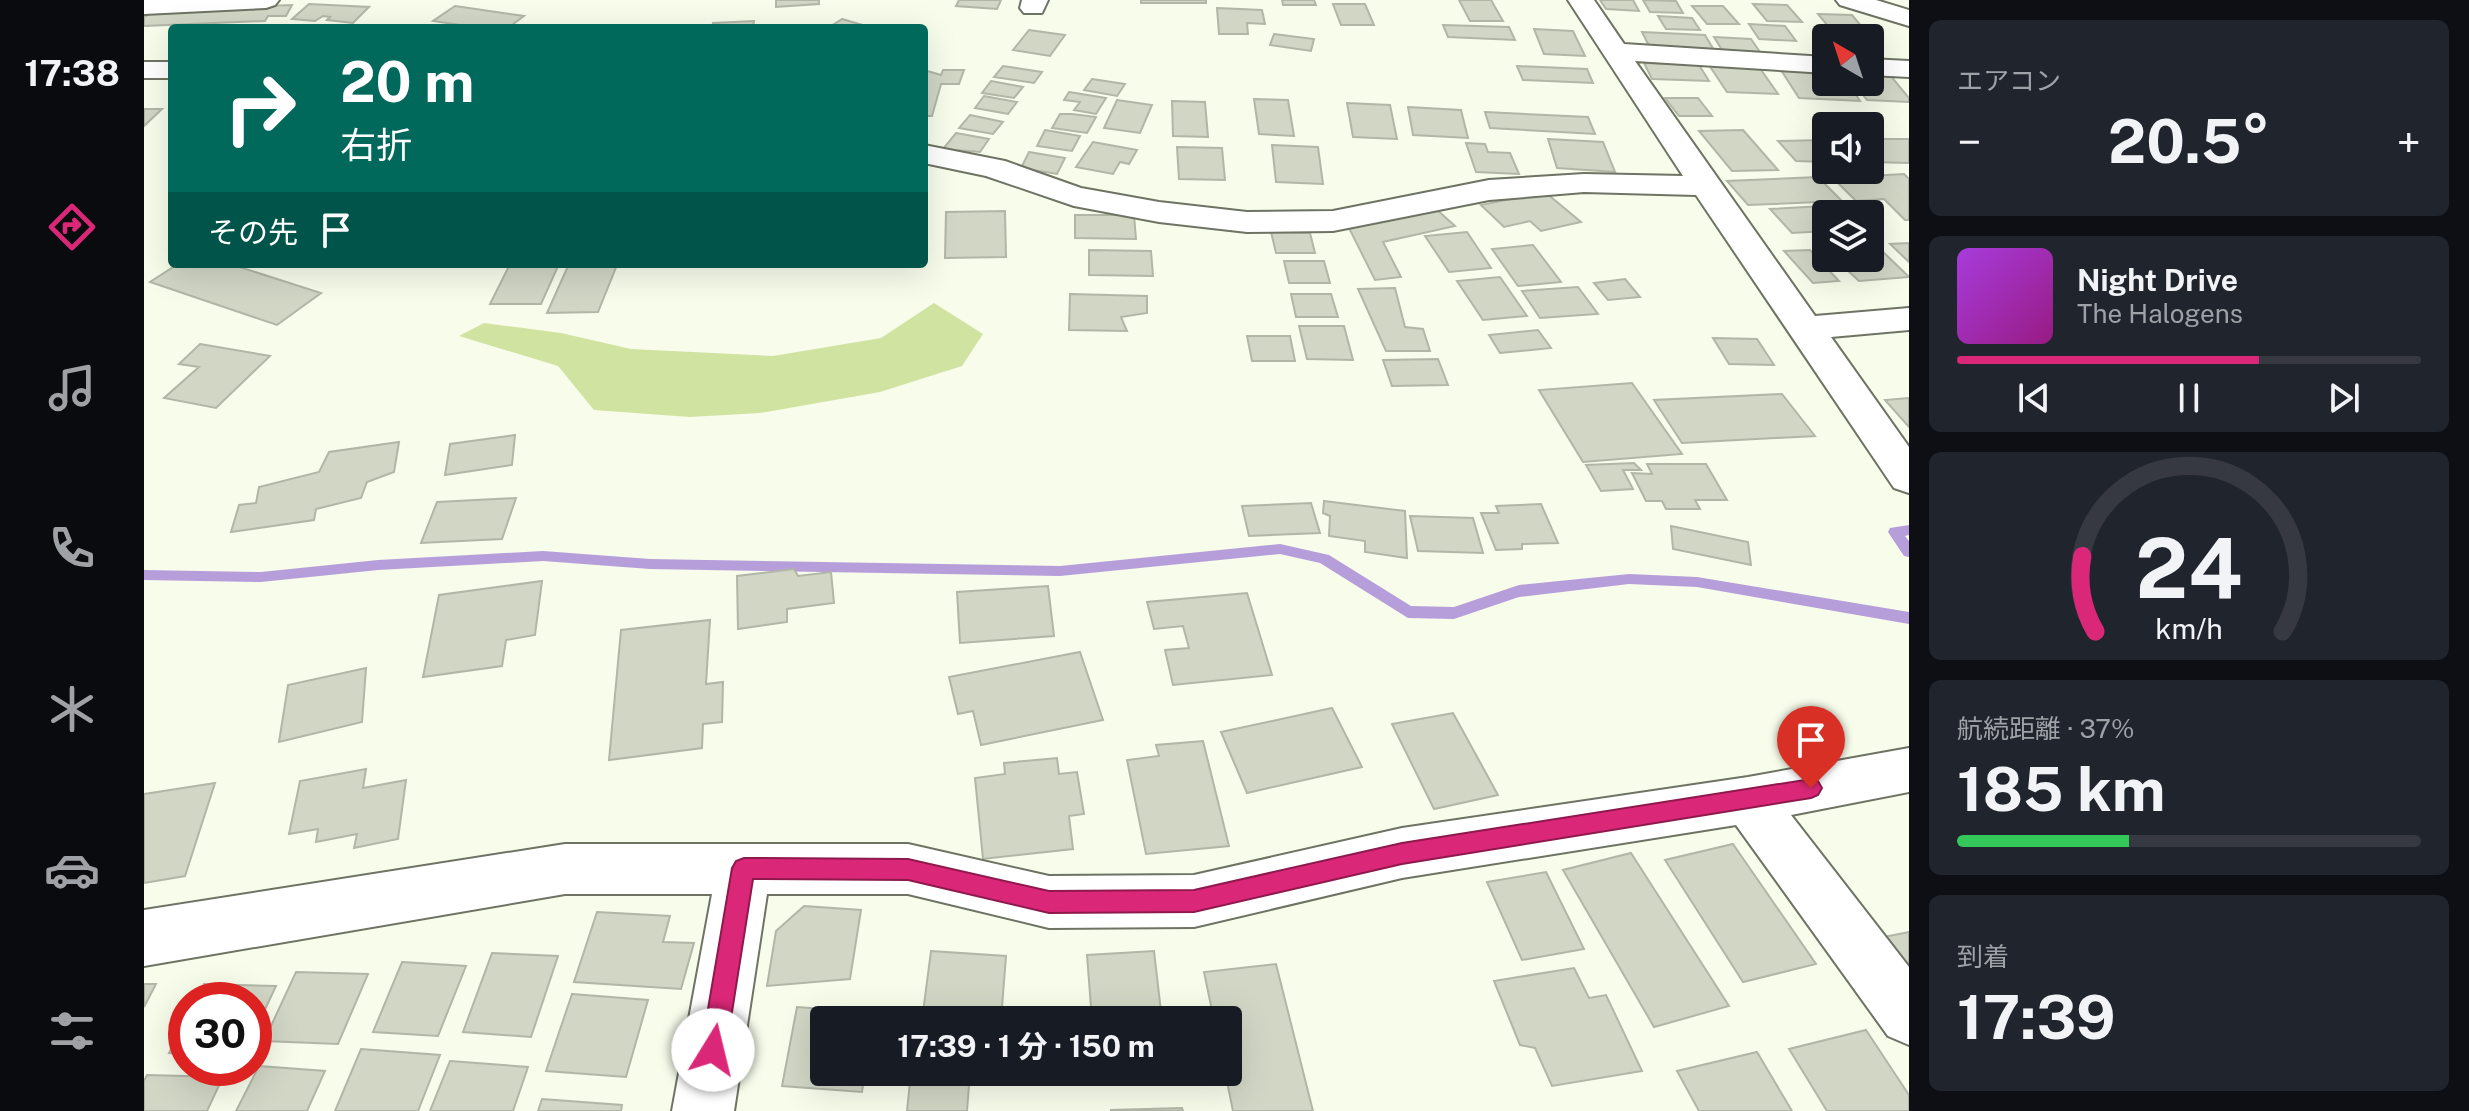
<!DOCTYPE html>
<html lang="ja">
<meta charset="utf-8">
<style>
:root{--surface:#171b24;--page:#20242c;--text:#f1f3f6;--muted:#9ea1a6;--line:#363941;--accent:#db2777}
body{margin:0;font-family:"Public Sans","Noto Sans JP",sans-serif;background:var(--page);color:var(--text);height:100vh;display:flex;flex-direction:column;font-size:30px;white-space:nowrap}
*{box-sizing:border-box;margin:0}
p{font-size:26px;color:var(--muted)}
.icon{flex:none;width:44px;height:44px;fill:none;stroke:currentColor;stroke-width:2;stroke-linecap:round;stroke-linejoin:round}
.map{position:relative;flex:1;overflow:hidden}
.panel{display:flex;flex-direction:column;gap:20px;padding:20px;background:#0d0f14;width:560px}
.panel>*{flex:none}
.guide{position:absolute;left:24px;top:24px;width:760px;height:244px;border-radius:8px;box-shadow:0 8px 32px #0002;background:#00695c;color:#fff;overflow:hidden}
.needle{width:52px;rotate:321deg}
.buttons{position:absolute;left:1668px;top:24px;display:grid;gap:16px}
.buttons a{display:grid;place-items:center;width:72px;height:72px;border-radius:8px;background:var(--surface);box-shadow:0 8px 32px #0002;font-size:40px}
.speed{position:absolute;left:24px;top:982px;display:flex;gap:16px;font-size:40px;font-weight:700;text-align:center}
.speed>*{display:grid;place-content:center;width:104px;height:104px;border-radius:50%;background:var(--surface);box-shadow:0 8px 32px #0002;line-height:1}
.speed .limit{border:12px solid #d22;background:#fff;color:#111}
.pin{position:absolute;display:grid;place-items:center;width:68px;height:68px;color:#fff;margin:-82px -34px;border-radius:50% 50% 50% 0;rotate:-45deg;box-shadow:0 0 8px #0007}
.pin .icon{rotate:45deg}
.me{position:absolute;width:88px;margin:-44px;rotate:9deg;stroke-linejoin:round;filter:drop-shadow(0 0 6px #0008)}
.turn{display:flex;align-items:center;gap:28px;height:168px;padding:0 40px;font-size:36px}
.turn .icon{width:104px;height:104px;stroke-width:2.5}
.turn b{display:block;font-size:56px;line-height:68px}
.then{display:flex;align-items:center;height:76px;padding:0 40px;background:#0003;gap:16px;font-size:30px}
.big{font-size:60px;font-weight:700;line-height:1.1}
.panel .tile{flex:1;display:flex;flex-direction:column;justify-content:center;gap:12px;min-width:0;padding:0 28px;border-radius:12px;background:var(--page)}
.panel .dial{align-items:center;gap:0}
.dial svg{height:208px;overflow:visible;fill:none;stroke:var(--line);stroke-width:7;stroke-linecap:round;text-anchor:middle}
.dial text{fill:var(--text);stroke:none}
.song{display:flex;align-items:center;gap:24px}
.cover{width:96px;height:96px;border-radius:12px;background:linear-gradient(135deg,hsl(280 70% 55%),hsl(310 70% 35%))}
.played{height:8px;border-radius:4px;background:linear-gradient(90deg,var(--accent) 65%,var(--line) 65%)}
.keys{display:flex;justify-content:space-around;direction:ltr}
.heat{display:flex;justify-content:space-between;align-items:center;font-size:44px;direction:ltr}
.charge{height:12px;border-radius:6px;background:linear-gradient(90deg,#34c759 37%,var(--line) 0)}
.trip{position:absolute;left:666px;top:1006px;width:432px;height:80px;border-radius:8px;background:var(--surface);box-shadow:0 8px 32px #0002;font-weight:700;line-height:80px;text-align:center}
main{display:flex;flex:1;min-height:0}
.tab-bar{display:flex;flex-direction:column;width:144px;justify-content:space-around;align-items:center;background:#090b0e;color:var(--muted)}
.tab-bar .icon{width:56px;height:56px}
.tab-bar .active{color:var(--accent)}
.tab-bar b{font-size:36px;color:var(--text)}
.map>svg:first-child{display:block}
.green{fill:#d1e3a1}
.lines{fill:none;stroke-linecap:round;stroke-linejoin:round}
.stream{fill:#b69eda;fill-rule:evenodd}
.building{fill:#d1d6c5;stroke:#b1b6a6;stroke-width:2}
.street-casing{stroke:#6e7363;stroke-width:4}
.secondary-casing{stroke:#6e7363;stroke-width:4}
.street{fill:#fff;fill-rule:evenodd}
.secondary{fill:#fff;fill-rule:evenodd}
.route{fill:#db2777;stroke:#8e194d;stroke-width:2}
</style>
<main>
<nav class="tab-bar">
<b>17:38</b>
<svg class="icon active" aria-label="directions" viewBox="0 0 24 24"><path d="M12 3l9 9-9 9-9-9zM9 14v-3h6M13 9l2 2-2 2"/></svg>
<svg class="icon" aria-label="music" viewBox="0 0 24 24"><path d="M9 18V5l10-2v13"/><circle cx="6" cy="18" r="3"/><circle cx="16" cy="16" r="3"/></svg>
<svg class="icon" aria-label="phone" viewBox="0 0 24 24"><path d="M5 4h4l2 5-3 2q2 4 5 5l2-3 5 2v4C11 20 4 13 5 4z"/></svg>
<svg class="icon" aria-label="climate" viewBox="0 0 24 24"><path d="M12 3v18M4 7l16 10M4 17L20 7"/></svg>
<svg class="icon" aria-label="car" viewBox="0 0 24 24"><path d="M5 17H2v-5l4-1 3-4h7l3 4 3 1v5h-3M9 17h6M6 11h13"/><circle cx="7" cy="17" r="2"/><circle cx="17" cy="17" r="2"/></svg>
<svg class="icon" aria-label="filters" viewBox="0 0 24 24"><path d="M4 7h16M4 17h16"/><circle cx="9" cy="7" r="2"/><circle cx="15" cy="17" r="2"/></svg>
</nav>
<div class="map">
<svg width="1765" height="1111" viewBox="0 0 1765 1111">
<rect width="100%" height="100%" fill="#f7fceb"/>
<!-- green -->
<path class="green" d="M790,303L839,334L818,366L736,392L616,413L546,417L450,410L414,366L315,336L340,323L417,333L487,349L629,356L737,338Z"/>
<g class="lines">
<!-- stream -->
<path class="stream" d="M1765,525V535L1761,536L1765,541V557L1760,556L1744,532L1746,528Z
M1136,544L1185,555L1267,606L1310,607L1375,585L1485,574L1553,577L1765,612V624L1553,587L1485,584L1375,597L1310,619L1264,618L1176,563L1136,554L916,576L506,569L399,561L234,570L117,582L0,580V570L117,572L234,560L399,551L506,559L916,566Z"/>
</g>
<!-- building -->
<path class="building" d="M632,0H675V4L632,7Z
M815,0H857L853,9L812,6Z
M997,0H1062V3H997Z
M1138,0H1170L1172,5H1139Z
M1315,0H1347L1359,21H1326Z
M1456,0H1489L1495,11L1462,9Z
M1499,0L1532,1L1539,13L1506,12Z
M165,4L225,7L209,23L183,20L186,17L179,16L171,21L148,19Z
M1189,4H1221L1230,25H1197Z
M1609,4L1643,5L1658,22L1623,21Z
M148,5L142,16H124L121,21L0,26V17L13,10Z
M311,6L380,16L364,28H336L289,21Z
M1548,6H1579L1595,24H1563Z
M1073,8L1118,10L1121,24L1103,23L1104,34H1075Z
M1674,14L1708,15L1718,27L1684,26Z
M1514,16L1548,18L1556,30L1522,29Z
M698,19L729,28H684Z
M610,21L609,28H568L569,23Z
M1605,24L1641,26L1652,41L1615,39Z
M1299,25L1365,27L1371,40L1304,37Z
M1390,29L1429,31L1441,56L1400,54Z
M885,30L921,35L906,56L869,50Z
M1498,32L1561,35L1571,52L1506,48Z
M1130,34L1170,39L1167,51L1126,45Z
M1570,37L1607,39L1618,55L1580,53Z
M1500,63L1555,65L1565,81L1508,79Z
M1565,65L1615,67L1634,94L1583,92Z
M859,66L898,72L890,83L850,77Z
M1373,66L1443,69L1449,83L1379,80Z
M780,70L797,75L799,70H820L815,84H797L788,116H780Z
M1637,70L1673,72L1682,82H1703L1716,101L1655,98Z
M1726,74L1746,75L1765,98V102L1723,100L1709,82H1726Z
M948,79L981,84L973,96L940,90Z
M847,81L879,87L870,98L838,93Z
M925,92L962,98L952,114L930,110L936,102L920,100Z
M840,96L873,102L864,114L831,108Z
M1521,98H1554L1568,116H1535Z
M1110,99L1144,100L1150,136L1115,134Z
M973,100L1008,105L996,133L960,128Z
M1028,101L1061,102L1064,137L1029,136Z
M1203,103L1246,105L1253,139L1209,137Z
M1264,107L1317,110L1324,138L1269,135Z
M0,109H18L0,126Z
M1341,112L1444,117L1451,134L1346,128Z
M916,114H928L952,117L943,133L908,128Z
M826,115L859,122L849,134L815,128Z
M901,130L936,136L928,151L893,146Z
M1599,130L1634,170L1588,171L1555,131Z
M812,133L845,139L836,152L799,149Z
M1404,139L1459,142L1471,172L1413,168Z
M1726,139H1765V163L1726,162Z
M1682,140V162L1652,161L1634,141Z
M949,142L993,150L985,164L976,162L969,174L932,167Z
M1322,143L1341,144L1344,152L1366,153L1375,174L1332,172Z
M1128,145L1174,147L1179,184L1132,182Z
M1033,147L1078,148L1081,180L1035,179Z
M885,152L921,158L913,174L877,168Z
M1760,174L1765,179V220H1761L1740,199L1712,201L1689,178Z
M1674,177L1698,201L1604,205L1583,181Z
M1401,192L1437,222L1397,231L1386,221L1360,227L1337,205Z
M1699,205L1708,214H1682V231L1648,233L1626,209Z
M1292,209L1311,226L1239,242L1257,277L1231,280L1204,226Z
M861,211L862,257L801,258L802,212Z
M931,215H990L992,239L931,238Z
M1127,232L1166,233L1171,253H1132Z
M1323,232L1347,268L1305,272L1281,236Z
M1765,243V262L1746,244Z
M1389,245L1417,282L1374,286L1348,249Z
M1734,247L1765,277L1715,281L1690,258H1726V248Z
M945,250L1007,251L1009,276L945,275Z
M1666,250L1695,281L1669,283L1640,251Z
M1140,261H1180L1186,283H1145Z
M34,264H86L177,293L133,325L6,282Z
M366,264H415L397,304H346Z
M473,265L454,312L403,313L424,266Z
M1356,277L1383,316L1339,320L1313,281Z
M1481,279L1496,297L1464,300L1450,283Z
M1434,287L1454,314L1396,318L1378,291Z
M1251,288L1261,327L1279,329L1286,351H1242L1214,289Z
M926,294L1003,296V313L977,317L983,331L925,330Z
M1147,294H1187L1194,317H1152Z
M1155,326H1200L1209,360L1163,359Z
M1394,330L1407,348L1356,353L1345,335Z
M1103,336H1146L1151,361H1108Z
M1569,338L1613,339L1630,365L1585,364Z
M56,344L126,356L72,408L20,398L55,367L35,364Z
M1294,359L1304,385L1248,386L1239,360Z
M1488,383L1538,454L1439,462L1395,390Z
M1638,394L1671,436L1538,443L1510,400Z
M1765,398V427L1741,400Z
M371,435L368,465L301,475L306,444Z
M255,442L250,472L223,482L217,498L172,509L170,520L87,532L95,505L112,503L115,487L175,472L185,452Z
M1490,463L1497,470H1479L1489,489L1457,491L1442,465Z
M1503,464H1562L1583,500H1551L1556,509H1522L1518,501H1502L1488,473L1508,474Z
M372,498L358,539L277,543L293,502Z
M1180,501L1261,511L1263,558L1221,552V541L1185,536L1186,516L1179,513Z
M1167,503L1176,533L1105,536L1098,506Z
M1397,504L1414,543L1378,544V549L1352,550L1337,513H1355L1352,506Z
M1266,516L1329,518L1339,553L1274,551Z
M1527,526L1604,542L1607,565L1529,549Z
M650,569L654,576L687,572L690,603L643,609V622L594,629L593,576Z
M398,581L391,635L362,640L358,666L279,677L295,595Z
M904,586L910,636L816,643L813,592Z
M1103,593L1128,675L1029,685L1021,650L1045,648L1039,626L1010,629L1003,602Z
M566,620L562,684L579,682L578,722L559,724L558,748L465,760L477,630Z
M936,652L959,720L837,745L829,711L814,714L805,677Z
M222,668L218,722L135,742L144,685Z
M1188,708L1218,767L1103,793L1077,732Z
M1309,713L1354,795L1290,809L1248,724Z
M1059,741L1085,846L1002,854L983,760L1015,756L1012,745Z
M913,758L915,774L933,772L940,814L925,816L929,849L839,859L831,778L861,774L860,763Z
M222,769L219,788L262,780L254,839L210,848L213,834L172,842L174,829L145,834L156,781Z
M71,783L41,876L0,883V794Z
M1589,844L1672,964L1599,982L1521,860Z
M1487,853L1585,1006L1510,1027L1419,870Z
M1402,872L1440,949L1378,960L1343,882Z
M660,906L717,910L706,979L623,986L632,931Z
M453,912L526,916L519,942L550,943L537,989L430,982Z
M1765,932V981L1735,938Z
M787,951L862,956L857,1020H778Z
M1010,951L1018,1020H948L943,955Z
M348,953L414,956L387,1037L319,1032Z
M258,962L322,966L294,1036L229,1032Z
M1132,964L1169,1111H1089L1081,1072H1084V1020H1070L1060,972Z
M1430,968L1445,998L1462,995L1498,1071L1408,1086L1391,1048L1376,1045L1350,981Z
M152,972L224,974L194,1044L120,1041Z
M0,984H12L0,1007Z
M60,984L132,986L110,1033V1000H52Z
M428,994L504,1000L482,1077L402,1071Z
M653,1007L731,1013L730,1020H680V1072H721L718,1092L638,1086Z
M42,1019V1054L25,1053Z
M1722,1030L1765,1095V1111H1683L1645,1049Z
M217,1049L296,1055L274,1111H191Z
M1613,1052L1648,1111H1555L1533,1071Z
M306,1061L384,1067L369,1111H286Z
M115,1066L181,1071L163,1111H92Z
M767,1072H826L823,1111H763Z
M952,1072H1040V1079L953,1084Z
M3,1075L79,1077L63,1111H0V1081Z
M398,1099L478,1105L477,1111H394Z
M1038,1108L1039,1111L966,1110Z"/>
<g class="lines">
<!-- street casing -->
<g class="street-casing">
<path id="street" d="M0,0H135L131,5L122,8L0,14Z
M878,0H904L898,13H880L876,8Z
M1424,0H1450L1480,44L1682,57V73L1491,61L1671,316L1765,308V330L1687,337L1765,447V493L1750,488L1552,195L1440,192L1345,200L1189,231L1103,232L1015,222L930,206L842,176L780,163V145L861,161L937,188L1015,202L1103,212L1189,211L1345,180L1440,174L1539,176Z
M1726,59L1765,61V77L1726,75Z
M0,62H28V78H0Z
M1765,748V792L1647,815L1765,967V1045L1744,1036L1592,825L1258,878L1050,927L905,928L764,894H623L590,1111H528L568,894H421L0,966V910L421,844H764L905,876L1050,875L1258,828L1604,777Z"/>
</g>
<!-- secondary casing -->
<g class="secondary-casing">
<path id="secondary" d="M1692,0H1732L1765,10V26L1696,5Z"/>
</g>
<!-- street -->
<use href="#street" class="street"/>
<!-- secondary -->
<use href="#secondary" class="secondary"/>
</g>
<!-- route -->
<path class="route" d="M1667,779L1674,781L1678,788L1674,795L1667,798L1258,864L1050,912L905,913L764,880L609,879L582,1050L578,1059L569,1063L561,1059L557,1050L588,868L592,861L600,858L764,859L905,891L1050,890L1258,843Z"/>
</svg>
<div class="buttons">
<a><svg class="needle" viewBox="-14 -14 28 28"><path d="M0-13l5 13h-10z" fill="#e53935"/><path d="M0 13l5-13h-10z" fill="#9ea1a6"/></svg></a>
<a><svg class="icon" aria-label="sound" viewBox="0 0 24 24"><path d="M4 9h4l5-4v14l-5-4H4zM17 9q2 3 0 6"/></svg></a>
<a><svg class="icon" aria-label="layers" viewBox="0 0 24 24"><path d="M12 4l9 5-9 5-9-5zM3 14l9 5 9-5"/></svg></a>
</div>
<div class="speed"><div class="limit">30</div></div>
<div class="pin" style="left:1667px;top:788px;background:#d93025"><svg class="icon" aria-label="arrive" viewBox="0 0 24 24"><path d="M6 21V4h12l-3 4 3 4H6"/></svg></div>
<svg class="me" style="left:569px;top:1050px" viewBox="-20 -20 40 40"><circle r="19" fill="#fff"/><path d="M0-13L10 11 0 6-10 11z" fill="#db2777"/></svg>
<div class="trip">17:39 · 1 分 · 150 m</div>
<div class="guide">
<div class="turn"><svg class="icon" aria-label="right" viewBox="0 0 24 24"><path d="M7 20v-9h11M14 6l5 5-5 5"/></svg><div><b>20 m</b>右折</div></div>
<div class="then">その先<svg class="icon" aria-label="arrive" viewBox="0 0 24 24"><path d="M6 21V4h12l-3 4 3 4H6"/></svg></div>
</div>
</div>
<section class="panel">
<div class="tile"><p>エアコン</p>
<div class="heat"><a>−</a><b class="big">20.5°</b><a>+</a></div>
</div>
<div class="tile">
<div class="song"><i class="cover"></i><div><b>Night Drive</b><p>The Halogens</p></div></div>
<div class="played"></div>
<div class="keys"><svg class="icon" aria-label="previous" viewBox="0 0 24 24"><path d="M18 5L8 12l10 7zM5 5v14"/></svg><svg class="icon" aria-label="pause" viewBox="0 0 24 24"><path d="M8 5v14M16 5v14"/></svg><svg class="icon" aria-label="next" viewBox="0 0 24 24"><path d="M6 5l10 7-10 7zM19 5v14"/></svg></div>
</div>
<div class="tile dial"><svg viewBox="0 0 100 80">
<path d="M14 69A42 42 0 1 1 86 69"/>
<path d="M14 69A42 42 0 0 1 9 40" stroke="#db2777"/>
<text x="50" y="56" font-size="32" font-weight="700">24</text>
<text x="50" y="72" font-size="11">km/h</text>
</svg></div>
<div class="tile"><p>航続距離 · 37%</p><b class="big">185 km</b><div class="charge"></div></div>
<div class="tile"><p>到着</p><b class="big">17:39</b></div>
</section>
</main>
